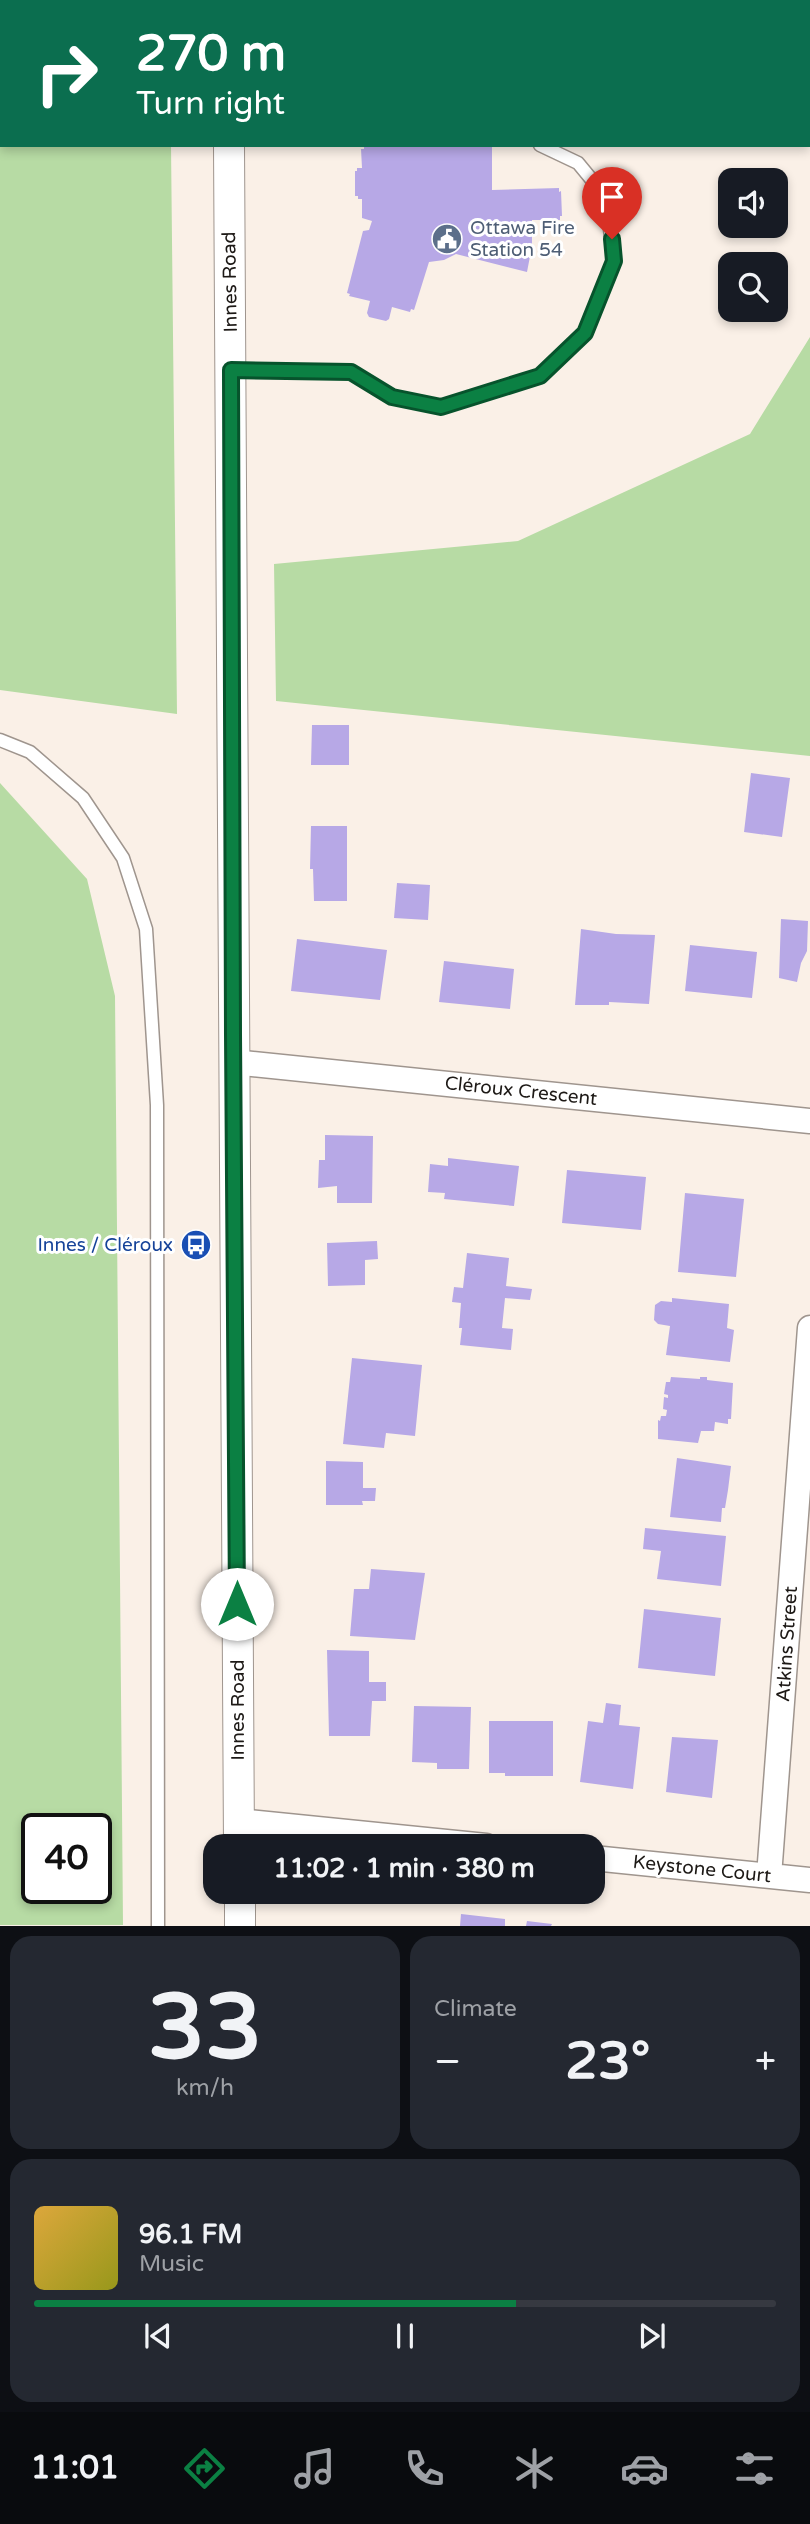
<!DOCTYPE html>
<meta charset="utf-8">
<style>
:root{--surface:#171b24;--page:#242831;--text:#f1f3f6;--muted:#9ea1a6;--line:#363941;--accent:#0b8043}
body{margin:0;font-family:"Varela Round",sans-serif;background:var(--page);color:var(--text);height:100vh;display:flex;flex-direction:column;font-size:26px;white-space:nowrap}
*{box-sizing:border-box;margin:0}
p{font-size:23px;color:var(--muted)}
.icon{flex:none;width:38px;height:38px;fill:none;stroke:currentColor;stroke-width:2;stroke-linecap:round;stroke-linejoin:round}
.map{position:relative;height:1926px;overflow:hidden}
.panel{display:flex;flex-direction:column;gap:10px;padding:10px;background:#0d0f14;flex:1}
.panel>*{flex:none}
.banner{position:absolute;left:0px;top:0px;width:810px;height:147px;box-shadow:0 4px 10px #0003;background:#0b6e4f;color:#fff;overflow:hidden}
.fabs{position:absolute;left:718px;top:168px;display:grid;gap:14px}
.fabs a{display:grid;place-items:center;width:70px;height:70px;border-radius:14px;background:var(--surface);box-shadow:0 4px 10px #0003;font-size:35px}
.speed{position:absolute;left:21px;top:1813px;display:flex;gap:14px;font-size:35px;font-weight:700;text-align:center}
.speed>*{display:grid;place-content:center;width:91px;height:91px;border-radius:50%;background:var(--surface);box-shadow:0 4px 10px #0003;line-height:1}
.speed .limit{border:4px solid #111;border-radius:10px;background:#fff;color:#111}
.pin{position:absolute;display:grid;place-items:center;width:60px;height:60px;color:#fff;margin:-72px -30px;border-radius:50% 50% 50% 0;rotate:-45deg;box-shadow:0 0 7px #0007}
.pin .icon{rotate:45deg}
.me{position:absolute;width:77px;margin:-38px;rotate:0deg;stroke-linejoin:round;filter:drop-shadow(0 0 5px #0008)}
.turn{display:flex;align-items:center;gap:24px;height:147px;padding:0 21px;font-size:32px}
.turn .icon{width:91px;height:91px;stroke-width:2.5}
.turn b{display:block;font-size:49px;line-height:60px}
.big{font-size:52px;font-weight:700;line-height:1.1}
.panel .tile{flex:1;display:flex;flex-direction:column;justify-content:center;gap:10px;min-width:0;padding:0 24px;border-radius:21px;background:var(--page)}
.panel .dial{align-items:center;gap:0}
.dial b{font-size:91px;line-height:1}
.song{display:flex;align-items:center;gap:21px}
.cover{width:84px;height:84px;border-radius:10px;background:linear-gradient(135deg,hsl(40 70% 55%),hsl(60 70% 35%))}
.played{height:7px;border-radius:4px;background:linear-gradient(90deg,var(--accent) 65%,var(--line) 65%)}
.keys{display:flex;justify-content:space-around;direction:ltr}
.heat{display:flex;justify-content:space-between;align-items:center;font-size:38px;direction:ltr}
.panel .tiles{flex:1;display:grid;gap:10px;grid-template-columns:1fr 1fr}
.tile:last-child{grid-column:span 2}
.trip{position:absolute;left:203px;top:1834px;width:402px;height:70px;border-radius:21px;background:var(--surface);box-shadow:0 4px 10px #0003;font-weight:700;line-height:70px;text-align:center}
.tab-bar{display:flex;height:112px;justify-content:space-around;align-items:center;background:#090b0e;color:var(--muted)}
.tab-bar .icon{width:49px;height:49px}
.tab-bar .active{color:var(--accent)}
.tab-bar b{font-size:32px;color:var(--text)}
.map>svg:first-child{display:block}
.green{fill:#b7dba4;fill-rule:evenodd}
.building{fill:#b7a8e6}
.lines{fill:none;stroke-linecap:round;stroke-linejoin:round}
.service-casing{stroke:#9f958e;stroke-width:15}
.minor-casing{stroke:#9f958e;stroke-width:27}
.tertiary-casing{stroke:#9f958e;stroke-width:32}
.service{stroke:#fff;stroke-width:12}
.minor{stroke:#fff;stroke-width:24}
.tertiary{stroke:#fff;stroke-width:30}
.route-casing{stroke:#07532c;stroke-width:18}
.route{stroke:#0b8043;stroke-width:12}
.labels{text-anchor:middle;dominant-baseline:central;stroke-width:6;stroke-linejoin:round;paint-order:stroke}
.service-label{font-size:19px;fill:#4e5e75;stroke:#fff;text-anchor:start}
.street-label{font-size:19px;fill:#1d1916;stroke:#fff}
.transit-label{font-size:19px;fill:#164399;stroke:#fff;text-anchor:end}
</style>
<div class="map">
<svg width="810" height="1926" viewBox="0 0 810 1926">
<rect width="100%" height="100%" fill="#faf0e7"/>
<!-- green -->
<path class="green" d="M0,0H169L2,2V145H171L177,714L0,690Z
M449,0H791L795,2H456Z
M810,337V756L276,701L274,564L518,541L750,434Z
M0,783L87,879L115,996L123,1925H0ZM37,1829H96V1888H37Z"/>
<!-- building -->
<path class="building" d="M364,145H490L489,147H492V190L559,188V192L561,191L562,216H560V220H532V246L527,272L456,254L444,260L429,262L414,310L411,309L410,312L392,307L389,319L386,321L369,317L367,313L370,301L349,296L350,294L347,293L363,231L369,230L372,221L362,218V199H358V196H355V171H357V168H362L361,149H364Z
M312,725H349V765H311Z
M751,773L790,778L782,837L744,832Z
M311,826H347V901H314L313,869H310Z
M397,883L430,885L428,920L394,918Z
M781,919L808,921L807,951L801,963L797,982L779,978Z
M581,929L616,934L655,935L649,1004L609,1002V1005H575Z
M297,939L387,950L380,1000L291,991Z
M690,945L757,952L752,998L685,991Z
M444,961L514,969L510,1009L439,1002Z
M325,1135L373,1136L372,1203H337V1186L318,1188L319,1160H325Z
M448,1158L519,1166L514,1206L444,1199L445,1193L428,1192L430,1164L448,1166Z
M567,1170L646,1177L641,1230L562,1223Z
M685,1193L744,1199L736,1277L678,1272Z
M377,1241L378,1259L365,1260V1285L328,1286L327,1243Z
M467,1253L509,1258L506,1286L532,1289L530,1300L505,1298L502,1328L513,1329L511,1350L460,1345L462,1328H459L461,1303L452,1302L454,1287L463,1288Z
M672,1298L729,1304L727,1328L734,1330L730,1362L666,1355L670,1326L658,1324L654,1320L655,1305L661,1301L672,1302Z
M352,1358L422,1365L415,1436L386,1433L384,1448L343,1444Z
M671,1377L700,1379V1377H707V1380L733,1383L731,1419H728V1424L715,1422L714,1431H701L698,1443L658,1439V1420L660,1421L661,1416H666L667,1410L663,1409L664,1397L668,1398V1395L664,1394L666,1382H670Z
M677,1458L731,1466L728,1490L725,1508H722L721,1522L670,1517Z
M326,1461L363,1462V1488H376L375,1501H362L363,1505H326Z
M645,1528L726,1536L721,1586L657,1579L661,1551L643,1549Z
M371,1569L425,1573L415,1640L350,1636L354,1589H369Z
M644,1609L721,1618L715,1676L638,1668Z
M327,1650L369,1651V1682H386V1701H372L370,1736H329Z
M606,1703L621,1705L619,1725L640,1727L633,1789L580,1782L588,1721L603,1723Z
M414,1706L471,1707L469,1769H437V1763L412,1762Z
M489,1721H553V1776H505V1773H489Z
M672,1737L718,1740L712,1798L666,1792Z
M461,1914L505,1919V1926H460Z
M527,1921L552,1924L551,1926H526Z"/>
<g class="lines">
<!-- service casing -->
<g class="service-casing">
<path id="service" d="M231,370L351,372L392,397L441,407L540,376L585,333L614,261L606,197L578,163L540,145
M0,740L30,752L83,798L123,858L146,929L157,1105L158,1926"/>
</g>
<!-- minor casing -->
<g class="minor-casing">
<path id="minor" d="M233,1062L810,1121
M239,1821L486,1846
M593,1858L810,1880
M769,1876L810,1328"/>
</g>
<!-- tertiary casing -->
<g class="tertiary-casing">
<path id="tertiary" d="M227,0V2
M229,145L239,1846
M240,1892V1926"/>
</g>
<!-- service -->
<use href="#service" class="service"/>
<!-- minor -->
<use href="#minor" class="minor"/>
<!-- tertiary -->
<use href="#tertiary" class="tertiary"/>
</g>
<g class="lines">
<!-- route casing -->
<g class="route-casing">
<path id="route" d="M237,1604L233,1034L231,370L351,372L392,397L441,407L540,376L585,333L614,261L612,239"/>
</g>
<!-- route -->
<use href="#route" class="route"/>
</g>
<!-- icons -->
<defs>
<g id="civic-disc" transform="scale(1.575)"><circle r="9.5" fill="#5c6f8a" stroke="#fff"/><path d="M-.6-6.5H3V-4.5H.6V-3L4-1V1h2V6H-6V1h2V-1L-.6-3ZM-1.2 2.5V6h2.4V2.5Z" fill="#fff"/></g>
<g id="bus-disc" transform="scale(1.575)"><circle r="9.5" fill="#1a4fb4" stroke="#fff"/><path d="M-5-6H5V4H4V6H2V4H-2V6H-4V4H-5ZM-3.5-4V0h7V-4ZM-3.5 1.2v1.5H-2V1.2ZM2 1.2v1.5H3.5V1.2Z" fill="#fff"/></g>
</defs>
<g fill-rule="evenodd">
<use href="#civic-disc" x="447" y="239"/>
<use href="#bus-disc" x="196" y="1245"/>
</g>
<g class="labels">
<!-- service labels -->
<g class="service-label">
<text x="470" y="228">Ottawa Fire<tspan x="470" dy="22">Station 54</tspan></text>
</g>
<!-- street labels -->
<g class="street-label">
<text transform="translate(230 282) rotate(-91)">Innes Road</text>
<text transform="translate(521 1091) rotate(6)">Cléroux Crescent</text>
<text transform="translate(787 1644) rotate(-86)">Atkins Street</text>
<text transform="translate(238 1710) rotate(-90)">Innes Road</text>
<text transform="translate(702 1869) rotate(6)">Keystone Court</text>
</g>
<!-- transit labels -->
<g class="transit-label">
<text x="173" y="1245">Innes / Cléroux</text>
</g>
</g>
</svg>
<div class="fabs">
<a><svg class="icon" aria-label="sound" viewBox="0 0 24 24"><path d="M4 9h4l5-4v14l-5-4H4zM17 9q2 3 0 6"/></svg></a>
<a><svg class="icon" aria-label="search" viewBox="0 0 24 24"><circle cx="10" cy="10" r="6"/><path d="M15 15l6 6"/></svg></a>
</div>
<div class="speed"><div class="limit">40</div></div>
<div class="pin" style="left:612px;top:239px;background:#d93025"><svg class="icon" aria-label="arrive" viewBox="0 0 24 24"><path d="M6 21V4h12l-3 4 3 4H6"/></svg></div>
<svg class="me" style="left:237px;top:1604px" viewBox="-20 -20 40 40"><circle r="19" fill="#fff"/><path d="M0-13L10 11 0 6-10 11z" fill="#0b8043"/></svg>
<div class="trip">11:02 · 1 min · 380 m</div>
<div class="banner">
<div class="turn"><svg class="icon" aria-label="right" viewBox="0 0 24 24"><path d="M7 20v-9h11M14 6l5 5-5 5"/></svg><div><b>270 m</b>Turn right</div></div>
</div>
</div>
<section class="panel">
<div class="tiles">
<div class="tile dial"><b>33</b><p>km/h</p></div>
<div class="tile"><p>Climate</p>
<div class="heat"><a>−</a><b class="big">23°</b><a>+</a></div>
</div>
<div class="tile">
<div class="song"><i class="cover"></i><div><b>96.1 FM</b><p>Music</p></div></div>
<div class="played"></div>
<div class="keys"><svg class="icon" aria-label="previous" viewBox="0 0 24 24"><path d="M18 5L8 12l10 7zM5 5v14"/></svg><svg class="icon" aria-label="pause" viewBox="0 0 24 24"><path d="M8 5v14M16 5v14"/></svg><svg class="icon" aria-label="next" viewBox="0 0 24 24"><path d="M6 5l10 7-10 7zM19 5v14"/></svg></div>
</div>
</div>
</section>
<nav class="tab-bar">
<b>11:01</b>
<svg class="icon active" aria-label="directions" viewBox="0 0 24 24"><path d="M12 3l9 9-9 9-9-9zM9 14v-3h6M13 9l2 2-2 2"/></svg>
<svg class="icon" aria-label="music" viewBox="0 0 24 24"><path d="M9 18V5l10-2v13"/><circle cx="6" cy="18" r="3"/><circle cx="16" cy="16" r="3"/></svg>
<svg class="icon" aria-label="phone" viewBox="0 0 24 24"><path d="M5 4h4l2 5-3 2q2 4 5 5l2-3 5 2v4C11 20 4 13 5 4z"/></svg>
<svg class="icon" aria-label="climate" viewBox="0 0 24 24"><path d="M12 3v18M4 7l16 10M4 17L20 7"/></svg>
<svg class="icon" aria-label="car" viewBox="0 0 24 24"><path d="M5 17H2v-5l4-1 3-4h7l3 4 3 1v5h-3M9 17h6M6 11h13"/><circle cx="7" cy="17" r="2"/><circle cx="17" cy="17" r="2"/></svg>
<svg class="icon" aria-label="filters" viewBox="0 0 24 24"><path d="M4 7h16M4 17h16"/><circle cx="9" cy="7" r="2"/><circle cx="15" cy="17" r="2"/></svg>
</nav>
